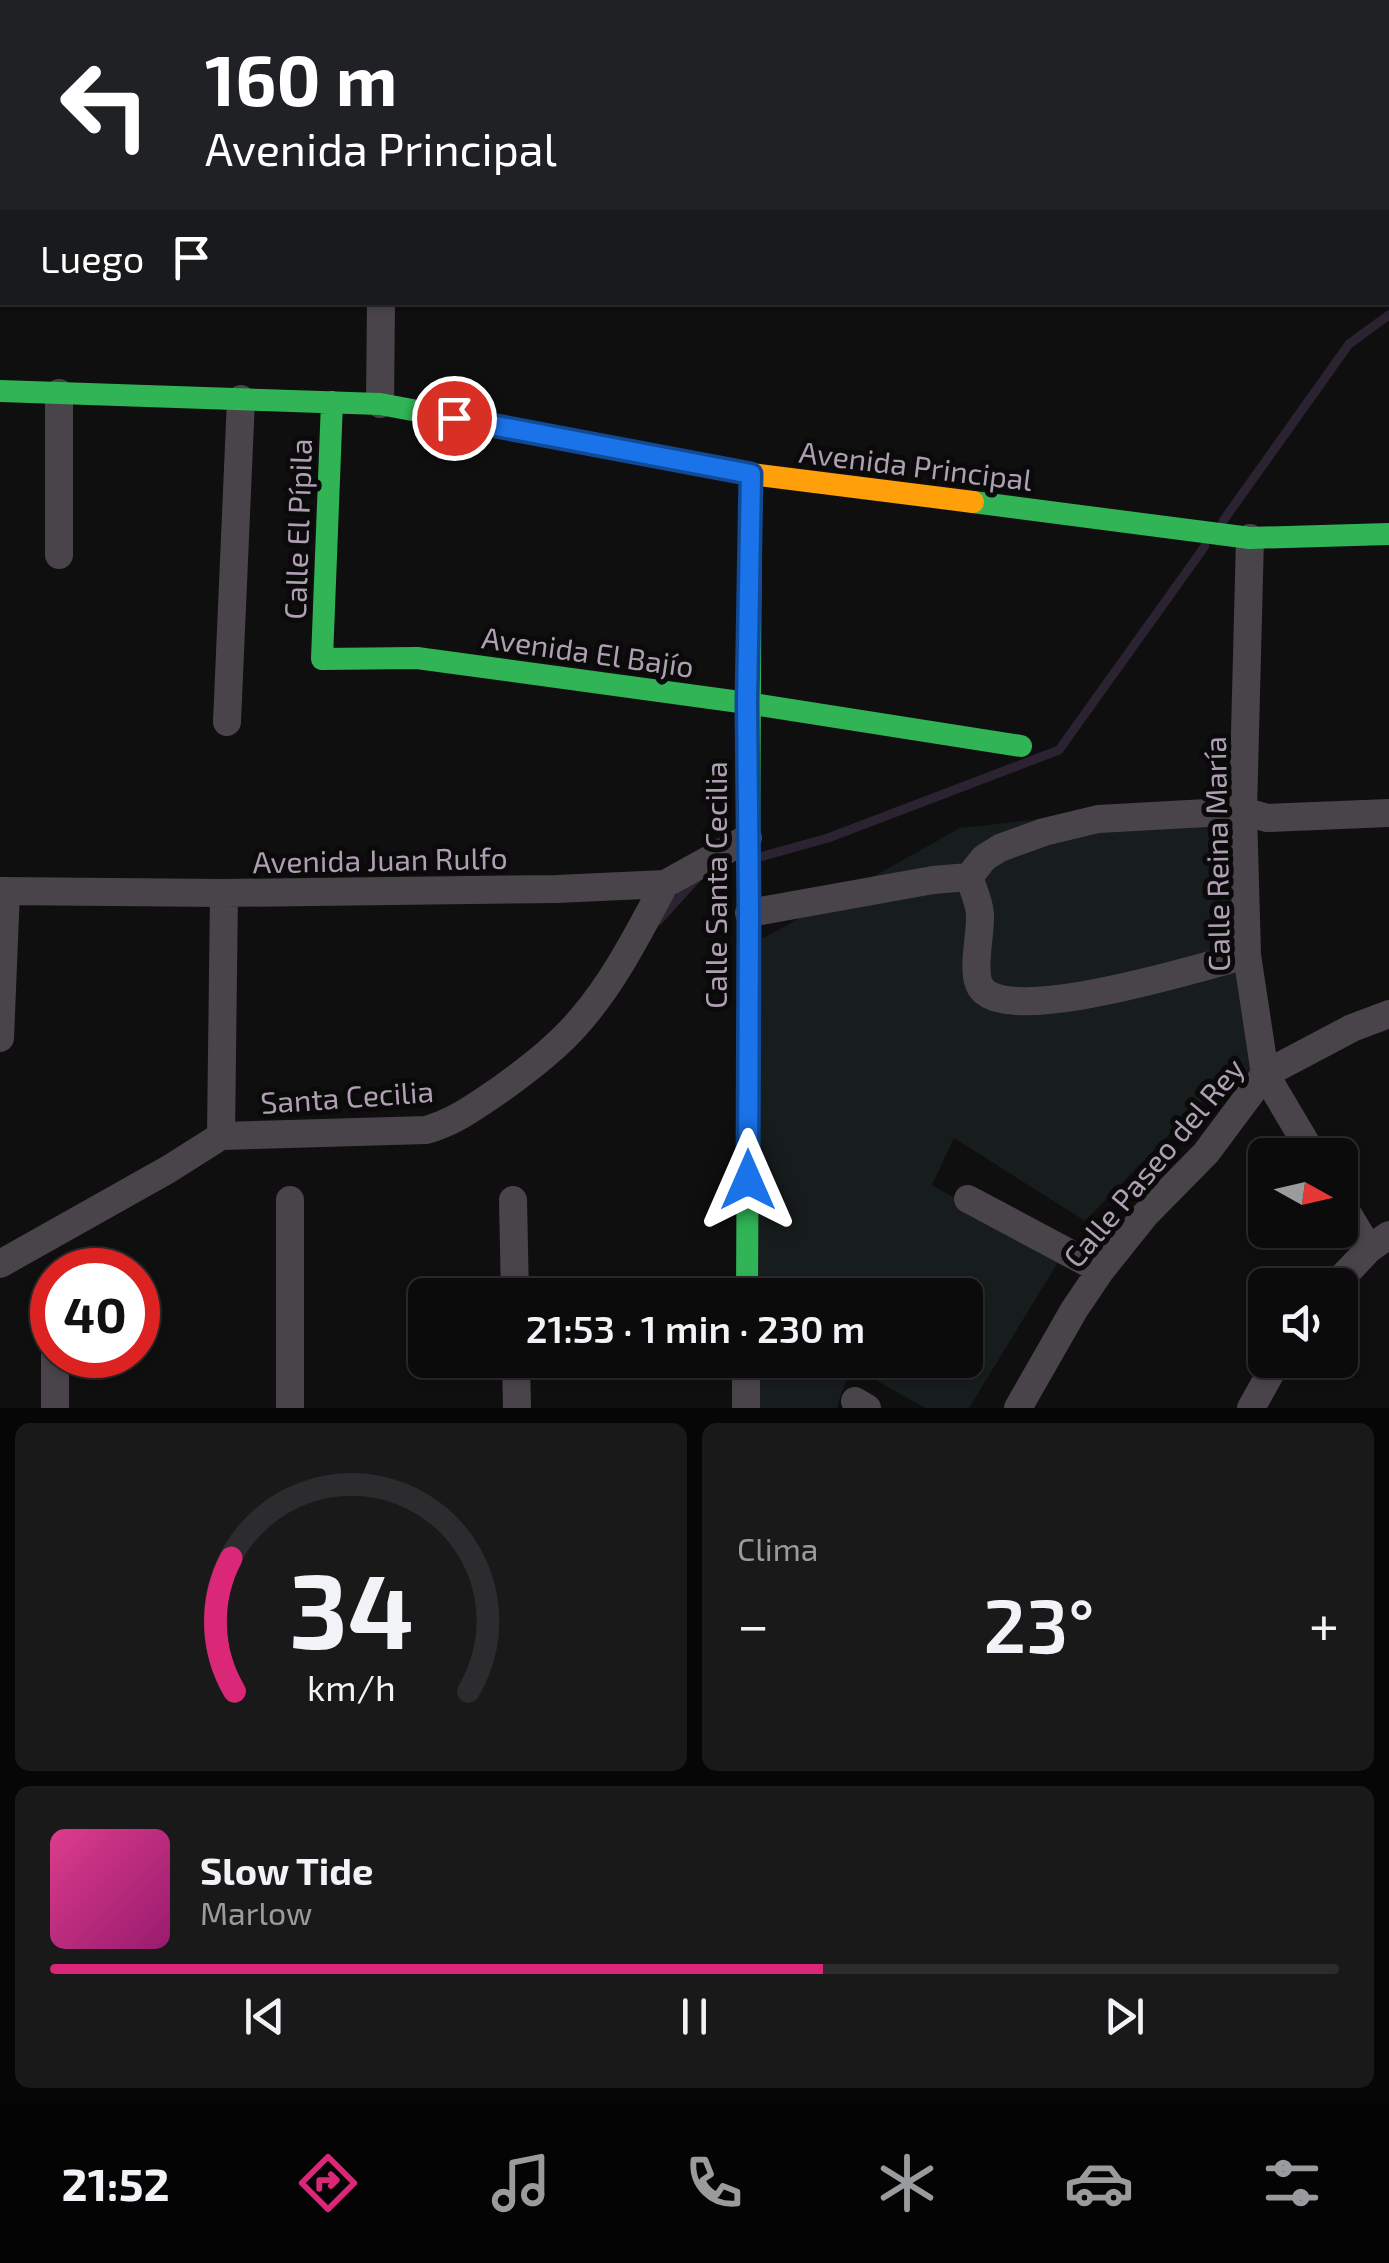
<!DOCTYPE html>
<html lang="es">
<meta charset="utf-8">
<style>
:root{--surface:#0c0b0c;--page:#1a191a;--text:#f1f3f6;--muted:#9a9b9d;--line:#2c2b2d;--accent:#db2777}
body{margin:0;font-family:"Exo 2",sans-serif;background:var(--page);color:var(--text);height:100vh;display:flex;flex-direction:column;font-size:38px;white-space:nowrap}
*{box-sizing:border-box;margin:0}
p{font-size:32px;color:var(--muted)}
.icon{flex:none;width:55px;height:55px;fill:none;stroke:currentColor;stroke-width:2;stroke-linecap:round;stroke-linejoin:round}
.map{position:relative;height:1408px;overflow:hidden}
.sheet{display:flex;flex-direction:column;gap:15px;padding:15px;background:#070607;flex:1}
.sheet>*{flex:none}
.banner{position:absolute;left:0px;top:0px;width:1390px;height:305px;box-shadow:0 2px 8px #0004,0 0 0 2px var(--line);background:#202124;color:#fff;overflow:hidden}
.needle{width:65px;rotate:98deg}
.tools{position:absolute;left:1248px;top:1138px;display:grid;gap:20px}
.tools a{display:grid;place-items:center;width:110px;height:110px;border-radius:15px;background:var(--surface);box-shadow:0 2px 8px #0004,0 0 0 2px var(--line);font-size:50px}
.speed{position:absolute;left:30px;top:1248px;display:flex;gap:20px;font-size:50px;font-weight:700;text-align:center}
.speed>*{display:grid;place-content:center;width:130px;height:130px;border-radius:50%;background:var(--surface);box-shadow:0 2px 8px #0004,0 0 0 2px var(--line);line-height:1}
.speed .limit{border:15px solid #d22;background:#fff;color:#111}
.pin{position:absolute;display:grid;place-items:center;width:85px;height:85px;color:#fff;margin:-42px;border:5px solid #fff;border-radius:50%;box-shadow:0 2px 10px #0007}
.me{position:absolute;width:110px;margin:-55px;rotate:0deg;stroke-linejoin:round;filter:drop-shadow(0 0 8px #0008)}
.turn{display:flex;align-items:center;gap:35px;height:210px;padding:0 40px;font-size:45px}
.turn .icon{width:130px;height:130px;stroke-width:2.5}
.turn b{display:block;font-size:70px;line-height:85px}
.then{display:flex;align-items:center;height:95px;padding:0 40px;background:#0003;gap:20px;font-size:38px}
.big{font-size:75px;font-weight:600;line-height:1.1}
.sheet .widget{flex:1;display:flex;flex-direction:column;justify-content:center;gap:15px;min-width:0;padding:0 35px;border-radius:15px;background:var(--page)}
.sheet .dial{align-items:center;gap:0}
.dial svg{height:260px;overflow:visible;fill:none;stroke:var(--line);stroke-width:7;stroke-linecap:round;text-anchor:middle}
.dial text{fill:var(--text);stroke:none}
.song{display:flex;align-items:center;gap:30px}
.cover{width:120px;height:120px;border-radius:15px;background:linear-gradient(135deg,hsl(330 70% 55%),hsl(320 70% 35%))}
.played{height:10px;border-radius:5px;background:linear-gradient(90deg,var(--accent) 60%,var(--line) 60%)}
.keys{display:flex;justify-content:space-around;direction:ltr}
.heat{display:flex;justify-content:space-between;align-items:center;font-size:55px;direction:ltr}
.sheet .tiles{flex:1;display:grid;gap:15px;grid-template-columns:1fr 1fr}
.widget:last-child{grid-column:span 2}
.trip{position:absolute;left:408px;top:1278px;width:575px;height:100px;border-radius:15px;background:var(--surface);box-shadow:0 2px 8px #0004,0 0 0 2px var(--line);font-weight:600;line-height:100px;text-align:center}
.tab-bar{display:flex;height:160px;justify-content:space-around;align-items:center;background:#050405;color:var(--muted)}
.tab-bar .icon{width:70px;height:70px}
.tab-bar .active{color:var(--accent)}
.tab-bar b{font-size:45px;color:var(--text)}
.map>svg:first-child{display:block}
.green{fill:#171c1d}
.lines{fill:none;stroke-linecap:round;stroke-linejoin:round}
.stream{stroke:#2b2332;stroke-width:9}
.street{stroke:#494449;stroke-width:28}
.fast{stroke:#30b455;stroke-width:22}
.slow{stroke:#ff9f0a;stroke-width:22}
.route-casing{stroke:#114b97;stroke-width:25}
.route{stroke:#1a73e8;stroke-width:18}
.labels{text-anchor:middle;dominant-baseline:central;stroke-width:10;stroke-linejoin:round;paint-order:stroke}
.street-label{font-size:30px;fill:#af9fb3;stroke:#0b0a0b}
</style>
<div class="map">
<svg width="1389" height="1408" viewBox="0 0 1389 1408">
<rect width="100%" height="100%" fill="#100f10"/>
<!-- green -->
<path class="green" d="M1224,799L1256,1076L1201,1102L1085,1221L954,1138L932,1185L1060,1259L969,1408H925L851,1366L837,1406L838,1408H750L751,1360H965V1295H753L762,939L960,828Z"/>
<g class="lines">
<!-- stream -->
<path class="stream" d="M1223,521L1349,344L1389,315
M760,857L828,838L1059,750L1205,546
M658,921L698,877"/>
<!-- street -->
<path class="street" d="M380,0V2
M0,172H2
M380,404L381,302
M1250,538L1243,811L1247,955L1265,1074L1313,1155
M59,555V393
M227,722L241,399
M969,877L984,858L1000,848L1044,832L1098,819L1243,811L1267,818L1389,813
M0,891L224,893L557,889L665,884L748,838
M749,913L933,880L969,877C973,889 979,901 980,914C981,934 972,967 979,984C997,1032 1207,965 1247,955
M0,1038L6,891
M221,1136L426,1130C455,1122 476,1106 501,1089C530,1068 560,1045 583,1017C617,977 640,929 665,884
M221,1136L224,893
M968,1199L1101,1270
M513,1200L515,1295
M1340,1201L1369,1249
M0,1264L169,1169L221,1136
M1335,1285L1369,1249L1389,1235
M516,1360L517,1408
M855,1401L867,1408
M55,1408V1355
M290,1408V1200
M746,1408V1360
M1018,1408L1074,1310L1101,1270L1145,1215L1206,1153L1265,1074L1352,1028L1389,1014
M1251,1408L1278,1360"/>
<!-- fast -->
<path class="fast" d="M0,391L380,404L547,435
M332,402L322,659L417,658L747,703L1021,746
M973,502L1250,538L1389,534
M747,1295L751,474"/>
<!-- slow -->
<path class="slow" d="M547,435L751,474L973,502"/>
</g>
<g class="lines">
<!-- route casing -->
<g class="route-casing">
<path id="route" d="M454,418L751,474L747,703L749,912L748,1180"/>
</g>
<!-- route -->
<use href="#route" class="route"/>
</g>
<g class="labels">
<!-- street labels -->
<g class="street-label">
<text transform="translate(916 465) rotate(7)">Avenida Principal</text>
<text transform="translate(297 529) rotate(-88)">Calle El Pípila</text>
<text transform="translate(588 651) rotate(8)">Avenida El Bajío</text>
<text transform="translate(1216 854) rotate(-91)">Calle Reina María</text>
<text transform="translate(380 859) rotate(-1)">Avenida Juan Rulfo</text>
<text transform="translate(715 885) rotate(-90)">Calle Santa Cecilia</text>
<text transform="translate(347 1096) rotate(-4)">Santa Cecilia</text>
<text transform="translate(1153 1162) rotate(-50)">Calle Paseo del Rey</text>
</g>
</g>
</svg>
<div class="tools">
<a><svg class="needle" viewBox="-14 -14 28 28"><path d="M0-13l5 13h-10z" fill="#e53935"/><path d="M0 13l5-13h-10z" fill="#9a9b9d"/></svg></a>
<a><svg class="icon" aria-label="sound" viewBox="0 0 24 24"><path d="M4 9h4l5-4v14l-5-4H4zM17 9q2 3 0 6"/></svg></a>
</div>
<div class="speed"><div class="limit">40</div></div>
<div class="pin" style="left:454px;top:418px;background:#d93025"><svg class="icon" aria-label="arrive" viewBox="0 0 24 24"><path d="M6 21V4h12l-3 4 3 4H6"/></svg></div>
<svg class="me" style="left:748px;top:1180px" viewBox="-20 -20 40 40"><path d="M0-17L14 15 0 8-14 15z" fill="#1a73e8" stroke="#fff" stroke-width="4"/></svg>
<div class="trip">21:53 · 1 min · 230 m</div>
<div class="banner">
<div class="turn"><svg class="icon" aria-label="left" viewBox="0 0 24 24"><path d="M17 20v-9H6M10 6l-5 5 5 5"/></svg><div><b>160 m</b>Avenida Principal</div></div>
<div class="then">Luego<svg class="icon" aria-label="arrive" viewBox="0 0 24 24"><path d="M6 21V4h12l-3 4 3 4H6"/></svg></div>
</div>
</div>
<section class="sheet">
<div class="tiles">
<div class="widget dial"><svg viewBox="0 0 100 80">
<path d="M14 69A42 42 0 1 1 86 69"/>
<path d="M14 69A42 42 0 0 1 13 28" stroke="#db2777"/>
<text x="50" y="56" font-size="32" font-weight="700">34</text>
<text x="50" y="72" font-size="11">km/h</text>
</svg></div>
<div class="widget"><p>Clima</p>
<div class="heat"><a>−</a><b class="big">23°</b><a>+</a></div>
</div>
<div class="widget">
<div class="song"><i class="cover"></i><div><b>Slow Tide</b><p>Marlow</p></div></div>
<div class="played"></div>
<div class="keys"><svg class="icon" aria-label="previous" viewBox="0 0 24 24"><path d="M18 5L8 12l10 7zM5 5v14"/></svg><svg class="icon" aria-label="pause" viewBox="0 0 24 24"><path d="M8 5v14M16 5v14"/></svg><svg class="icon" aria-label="next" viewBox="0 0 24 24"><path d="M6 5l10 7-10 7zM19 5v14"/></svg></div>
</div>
</div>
</section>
<nav class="tab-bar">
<b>21:52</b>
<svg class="icon active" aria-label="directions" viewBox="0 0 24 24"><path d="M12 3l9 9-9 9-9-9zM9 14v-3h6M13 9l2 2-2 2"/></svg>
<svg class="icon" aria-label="music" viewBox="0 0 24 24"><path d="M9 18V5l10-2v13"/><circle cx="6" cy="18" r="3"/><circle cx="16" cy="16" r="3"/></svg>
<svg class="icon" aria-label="phone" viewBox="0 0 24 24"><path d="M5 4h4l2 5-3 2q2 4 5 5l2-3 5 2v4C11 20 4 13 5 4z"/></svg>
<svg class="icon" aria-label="climate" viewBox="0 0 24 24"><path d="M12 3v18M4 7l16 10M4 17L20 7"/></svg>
<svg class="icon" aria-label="car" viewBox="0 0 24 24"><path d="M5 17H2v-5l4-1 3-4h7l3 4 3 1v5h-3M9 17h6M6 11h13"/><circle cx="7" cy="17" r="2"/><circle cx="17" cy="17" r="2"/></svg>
<svg class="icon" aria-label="filters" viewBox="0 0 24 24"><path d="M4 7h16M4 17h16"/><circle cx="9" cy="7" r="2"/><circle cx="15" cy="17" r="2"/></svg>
</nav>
